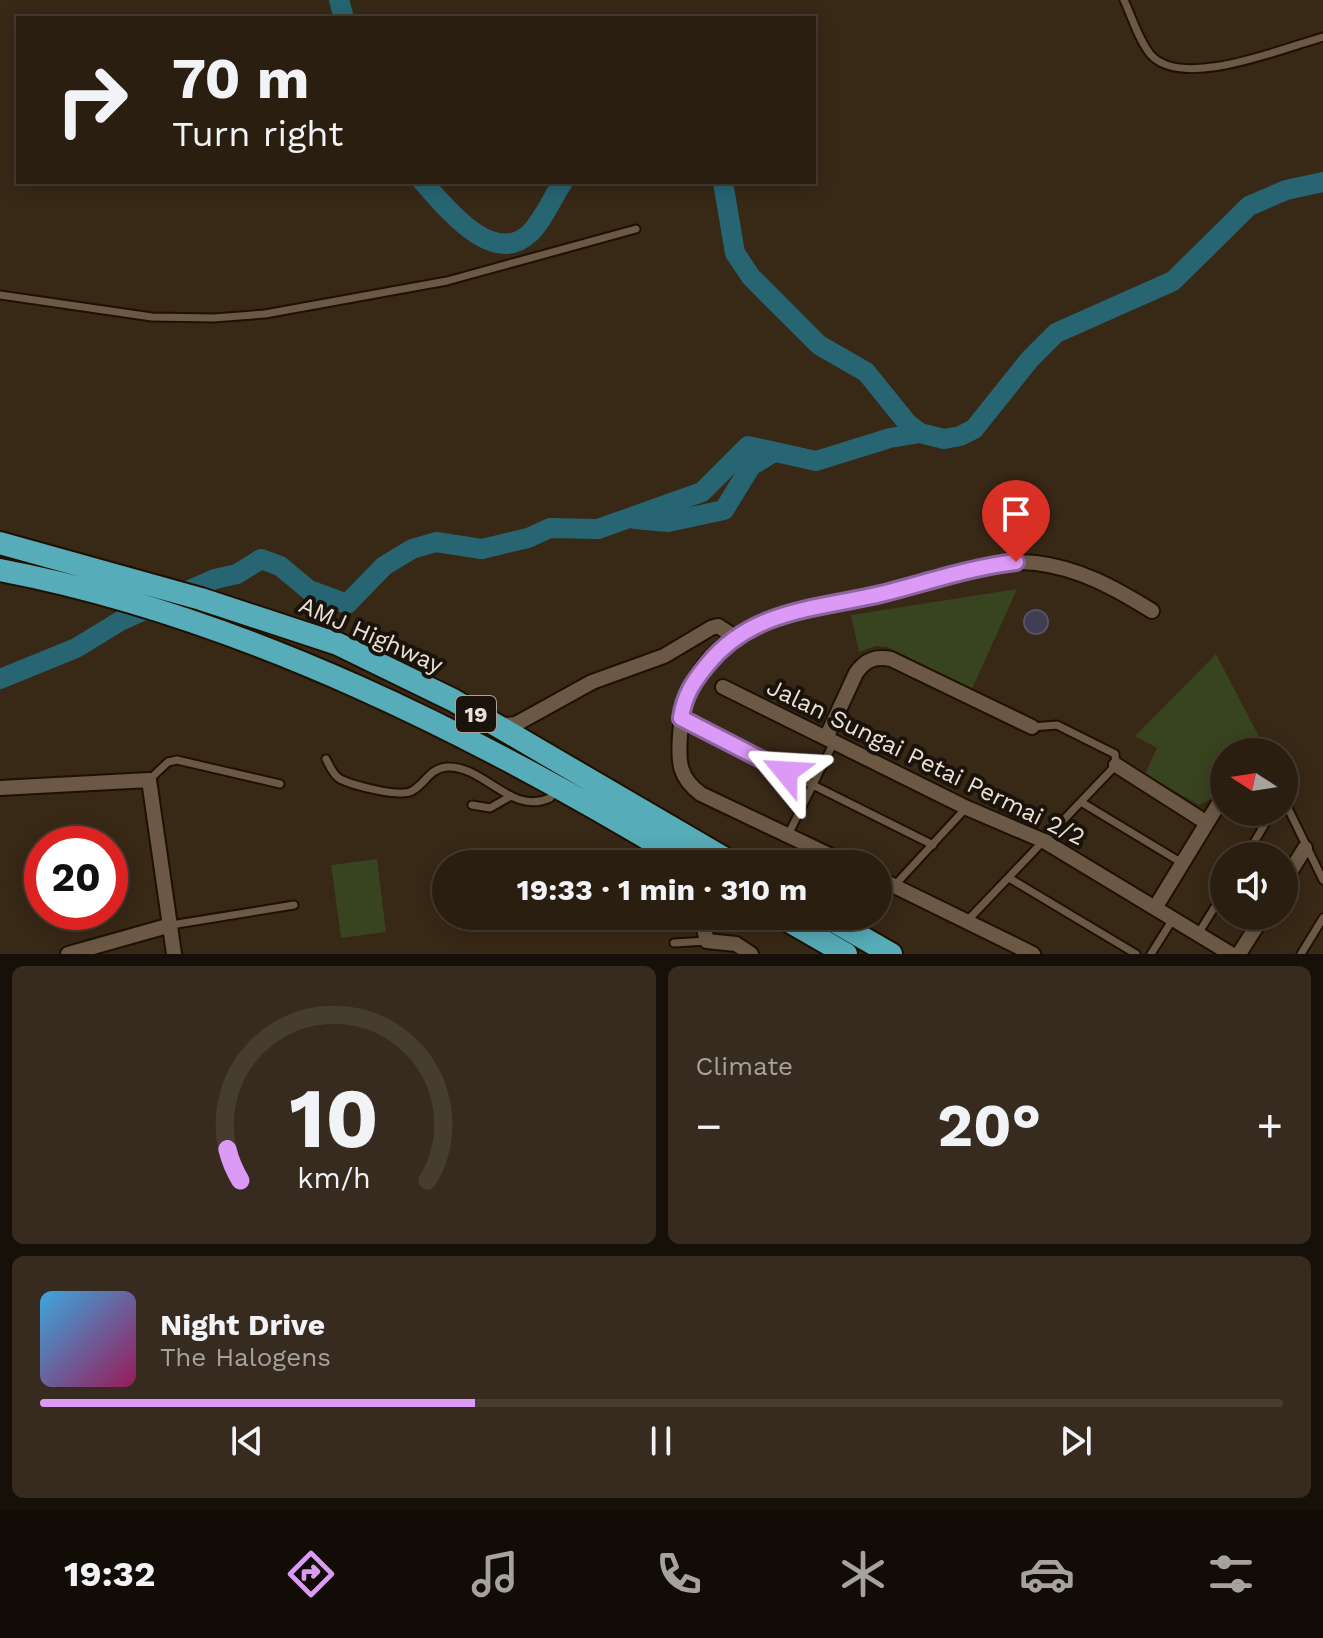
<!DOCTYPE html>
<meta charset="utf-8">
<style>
:root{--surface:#2a1e10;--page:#362b1e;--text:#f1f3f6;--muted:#a5a29f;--line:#463c30;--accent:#db9af6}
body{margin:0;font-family:"Work Sans",sans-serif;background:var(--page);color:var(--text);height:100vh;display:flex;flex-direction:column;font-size:30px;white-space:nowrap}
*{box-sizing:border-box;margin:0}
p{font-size:26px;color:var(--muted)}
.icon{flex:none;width:44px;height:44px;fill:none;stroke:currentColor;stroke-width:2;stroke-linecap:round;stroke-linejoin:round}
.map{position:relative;height:954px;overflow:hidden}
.sheet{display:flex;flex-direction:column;gap:12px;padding:12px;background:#171009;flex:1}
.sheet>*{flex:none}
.guide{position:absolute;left:16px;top:16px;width:800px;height:168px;border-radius:0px;box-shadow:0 4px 20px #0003,0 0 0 2px var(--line);background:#2a1e10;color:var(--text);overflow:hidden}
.needle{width:52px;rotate:282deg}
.buttons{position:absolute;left:1210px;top:738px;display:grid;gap:16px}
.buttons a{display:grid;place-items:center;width:88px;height:88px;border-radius:50%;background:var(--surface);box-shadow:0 4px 20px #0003,0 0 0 2px var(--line);font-size:40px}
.speed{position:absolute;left:24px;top:826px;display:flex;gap:16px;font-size:40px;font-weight:700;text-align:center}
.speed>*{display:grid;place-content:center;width:104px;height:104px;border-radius:50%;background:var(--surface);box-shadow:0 4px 20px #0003,0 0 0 2px var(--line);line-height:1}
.speed .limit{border:12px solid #d22;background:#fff;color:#111}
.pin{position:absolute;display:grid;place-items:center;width:68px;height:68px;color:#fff;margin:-82px -34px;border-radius:50% 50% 50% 0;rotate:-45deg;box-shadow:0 0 8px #0007}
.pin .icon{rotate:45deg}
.me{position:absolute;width:88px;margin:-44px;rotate:297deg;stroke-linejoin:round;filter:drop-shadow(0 0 6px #0008)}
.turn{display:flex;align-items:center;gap:28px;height:168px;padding:0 24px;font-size:36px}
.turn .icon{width:104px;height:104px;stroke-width:2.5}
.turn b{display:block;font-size:56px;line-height:68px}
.big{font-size:60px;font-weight:700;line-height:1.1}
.sheet .card{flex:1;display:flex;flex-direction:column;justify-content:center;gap:12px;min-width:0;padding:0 28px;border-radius:12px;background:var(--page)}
.sheet .dial{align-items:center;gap:0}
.dial svg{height:208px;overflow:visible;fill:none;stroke:var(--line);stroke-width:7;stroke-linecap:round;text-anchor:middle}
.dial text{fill:var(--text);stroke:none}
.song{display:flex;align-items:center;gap:24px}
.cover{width:96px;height:96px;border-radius:12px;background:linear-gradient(135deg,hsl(200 70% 55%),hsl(330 70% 35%))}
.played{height:8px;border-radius:4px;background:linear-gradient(90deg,var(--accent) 35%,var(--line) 35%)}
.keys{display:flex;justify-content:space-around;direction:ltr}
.heat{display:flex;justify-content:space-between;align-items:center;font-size:44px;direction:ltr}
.sheet .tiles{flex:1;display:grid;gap:12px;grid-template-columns:1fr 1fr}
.card:last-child{grid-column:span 2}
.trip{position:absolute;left:432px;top:850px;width:460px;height:80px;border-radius:40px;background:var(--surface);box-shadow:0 4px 20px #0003,0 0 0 2px var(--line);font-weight:700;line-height:80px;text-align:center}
.tab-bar{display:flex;height:128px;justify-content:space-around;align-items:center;background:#110c06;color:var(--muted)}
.tab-bar .icon{width:56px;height:56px}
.tab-bar .active{color:var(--accent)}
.tab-bar b{font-size:36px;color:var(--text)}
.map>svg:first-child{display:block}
.green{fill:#38431f}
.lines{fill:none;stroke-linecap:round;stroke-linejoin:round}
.river{stroke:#276573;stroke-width:20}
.building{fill:#403d53;stroke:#555269;stroke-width:2}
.service-casing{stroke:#1f1101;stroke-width:11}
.minor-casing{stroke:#1f1101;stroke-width:18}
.trunk-casing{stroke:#1f1101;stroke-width:26}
.service{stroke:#6b5946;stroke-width:7}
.minor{stroke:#6b5946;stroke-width:14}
.trunk{stroke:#56acb8;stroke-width:22}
.route-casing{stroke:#8e64a0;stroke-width:20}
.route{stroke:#db9af6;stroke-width:14}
.labels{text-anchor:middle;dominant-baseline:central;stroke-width:8;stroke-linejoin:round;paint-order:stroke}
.shield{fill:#1a130b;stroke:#aca298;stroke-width:2}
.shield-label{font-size:22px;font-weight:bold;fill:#ebe0d5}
.street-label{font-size:24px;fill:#ebe0d5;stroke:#1a130b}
</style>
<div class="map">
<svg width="1323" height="954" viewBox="0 0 1323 954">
<rect width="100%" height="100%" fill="#382816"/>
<!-- green -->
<path class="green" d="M1017,589L972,689L888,647L876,646L859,652L851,615Z
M1216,654L1267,752H1224V772L1211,799L1199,805L1145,774L1157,748L1135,736Z
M377,859L386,932L341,938L331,865Z"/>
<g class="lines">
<!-- river -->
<path class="river" d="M339,0L344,18
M423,182C444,205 492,268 529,234C543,221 552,198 563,182
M723,182L735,253L751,277L819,345L866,372L908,424L920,433L944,439L960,436L974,429L1030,359L1056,333L1173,281L1249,206L1286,190L1323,182
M635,519L668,522L724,510L751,466L774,452
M0,679L76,648L122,620L215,579L237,574L261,559L280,566L309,590L347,604L384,566L412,549L436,542L482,549L528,538L550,528L598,529L702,492L748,446L816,461L890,438L920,433"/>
</g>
<!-- building -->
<path class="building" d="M1024 622a12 12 0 1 1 24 0a12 12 0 1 1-24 0Z"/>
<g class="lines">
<!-- service casing -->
<g class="service-casing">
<path id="service" d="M1124,0C1132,17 1139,41 1151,55C1183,90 1283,48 1323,37
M0,295L152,317L214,318L265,314L447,281L636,229
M681,719L933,845
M326,759C330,766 332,774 340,779C352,785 400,798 412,791C425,784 430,768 447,767C484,765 511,816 550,798L555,791
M149,780L168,762L177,760L280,784
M1284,800L1323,880
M1081,802L1182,863
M472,805L490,808L511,796
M788,835L834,742
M1246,856L1272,812
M1009,878L1136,954
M894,886L966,808
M968,920L1116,765L1115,754L1057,725L1032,727
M171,925L294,905
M1198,934L1224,892
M674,943L707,941
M1151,954L1173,919
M1301,954L1323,918"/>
</g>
<!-- minor casing -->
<g class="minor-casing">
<path id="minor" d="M723,687L967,808L1044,841L1231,954
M497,726L516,724L592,682L664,656L711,628L718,626L735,637
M826,738L856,673C865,660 875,656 891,659L1032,727
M1116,765L1207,823
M0,788L149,780L174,954
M848,864L701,794C679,778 678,762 680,736C687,614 808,612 899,589C942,578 991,558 1036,563C1079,568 1115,588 1152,611
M878,878L1033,954
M1284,882L1305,848
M1155,908L1224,795
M701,916L707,941L736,944L751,954
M68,954L171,925
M1239,954L1263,916"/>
</g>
<!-- trunk casing -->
<g class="trunk-casing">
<path id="trunk" d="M0,543L201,599L338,644L453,700L734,864
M0,570C242,616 481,737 690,864
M780,916L846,954
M825,916L891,954"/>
</g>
<!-- service -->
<use href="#service" class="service"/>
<!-- minor -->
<use href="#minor" class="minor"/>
<!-- trunk -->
<use href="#trunk" class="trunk"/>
</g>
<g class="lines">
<!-- route casing -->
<g class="route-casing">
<path id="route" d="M786,772L681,718C684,696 693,682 707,665C753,608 820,609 885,593C928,582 972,567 1016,562"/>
</g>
<!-- route -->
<use href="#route" class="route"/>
</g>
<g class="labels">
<!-- shield labels -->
<rect class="shield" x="456" y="696" width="40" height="36" rx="6"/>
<g class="shield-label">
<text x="476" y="714">19</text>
</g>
<!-- street labels -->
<g class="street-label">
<text transform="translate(371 635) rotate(24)">AMJ Highway</text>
<text transform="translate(926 762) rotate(26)">Jalan Sungai Petai Permai 2/2</text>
</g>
</g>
</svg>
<div class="buttons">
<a><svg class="needle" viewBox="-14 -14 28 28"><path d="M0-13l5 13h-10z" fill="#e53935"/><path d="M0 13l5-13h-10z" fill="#a5a29f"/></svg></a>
<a><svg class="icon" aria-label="sound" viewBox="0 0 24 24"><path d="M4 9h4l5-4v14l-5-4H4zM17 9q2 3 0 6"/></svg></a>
</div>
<div class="speed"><div class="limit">20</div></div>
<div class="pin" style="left:1016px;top:562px;background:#d93025"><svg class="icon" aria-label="arrive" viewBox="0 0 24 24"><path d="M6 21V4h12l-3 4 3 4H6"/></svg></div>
<svg class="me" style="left:786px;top:772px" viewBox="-20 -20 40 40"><path d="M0-17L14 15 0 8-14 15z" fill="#db9af6" stroke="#fff" stroke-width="4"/></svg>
<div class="trip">19:33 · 1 min · 310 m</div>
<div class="guide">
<div class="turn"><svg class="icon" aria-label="right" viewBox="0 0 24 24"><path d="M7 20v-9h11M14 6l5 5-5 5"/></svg><div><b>70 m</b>Turn right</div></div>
</div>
</div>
<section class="sheet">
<div class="tiles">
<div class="card dial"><svg viewBox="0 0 100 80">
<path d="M14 69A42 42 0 1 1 86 69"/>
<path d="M14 69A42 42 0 0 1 9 57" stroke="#db9af6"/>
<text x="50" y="56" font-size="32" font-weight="700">10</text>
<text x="50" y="72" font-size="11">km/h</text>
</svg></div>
<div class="card"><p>Climate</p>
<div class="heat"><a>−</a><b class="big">20°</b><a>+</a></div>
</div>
<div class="card">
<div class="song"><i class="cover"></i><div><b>Night Drive</b><p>The Halogens</p></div></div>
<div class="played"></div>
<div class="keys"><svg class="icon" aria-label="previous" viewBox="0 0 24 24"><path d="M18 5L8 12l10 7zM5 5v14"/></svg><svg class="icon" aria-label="pause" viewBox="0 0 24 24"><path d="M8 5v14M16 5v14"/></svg><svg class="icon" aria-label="next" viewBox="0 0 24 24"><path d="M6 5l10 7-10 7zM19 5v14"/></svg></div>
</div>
</div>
</section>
<nav class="tab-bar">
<b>19:32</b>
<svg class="icon active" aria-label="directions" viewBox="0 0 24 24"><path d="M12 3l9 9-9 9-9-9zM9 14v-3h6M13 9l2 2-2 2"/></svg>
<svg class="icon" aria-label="music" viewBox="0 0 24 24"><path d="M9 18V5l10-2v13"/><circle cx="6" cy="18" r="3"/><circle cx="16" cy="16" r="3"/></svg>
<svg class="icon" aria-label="phone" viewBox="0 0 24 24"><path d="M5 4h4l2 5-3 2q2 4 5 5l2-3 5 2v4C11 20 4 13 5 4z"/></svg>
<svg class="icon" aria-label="climate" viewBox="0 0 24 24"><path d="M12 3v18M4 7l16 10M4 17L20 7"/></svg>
<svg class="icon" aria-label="car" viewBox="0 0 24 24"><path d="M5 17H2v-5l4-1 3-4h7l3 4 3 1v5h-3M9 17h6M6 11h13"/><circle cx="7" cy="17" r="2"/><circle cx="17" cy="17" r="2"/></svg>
<svg class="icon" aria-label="filters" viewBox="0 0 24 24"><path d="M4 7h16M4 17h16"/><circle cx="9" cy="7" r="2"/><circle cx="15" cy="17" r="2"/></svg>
</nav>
